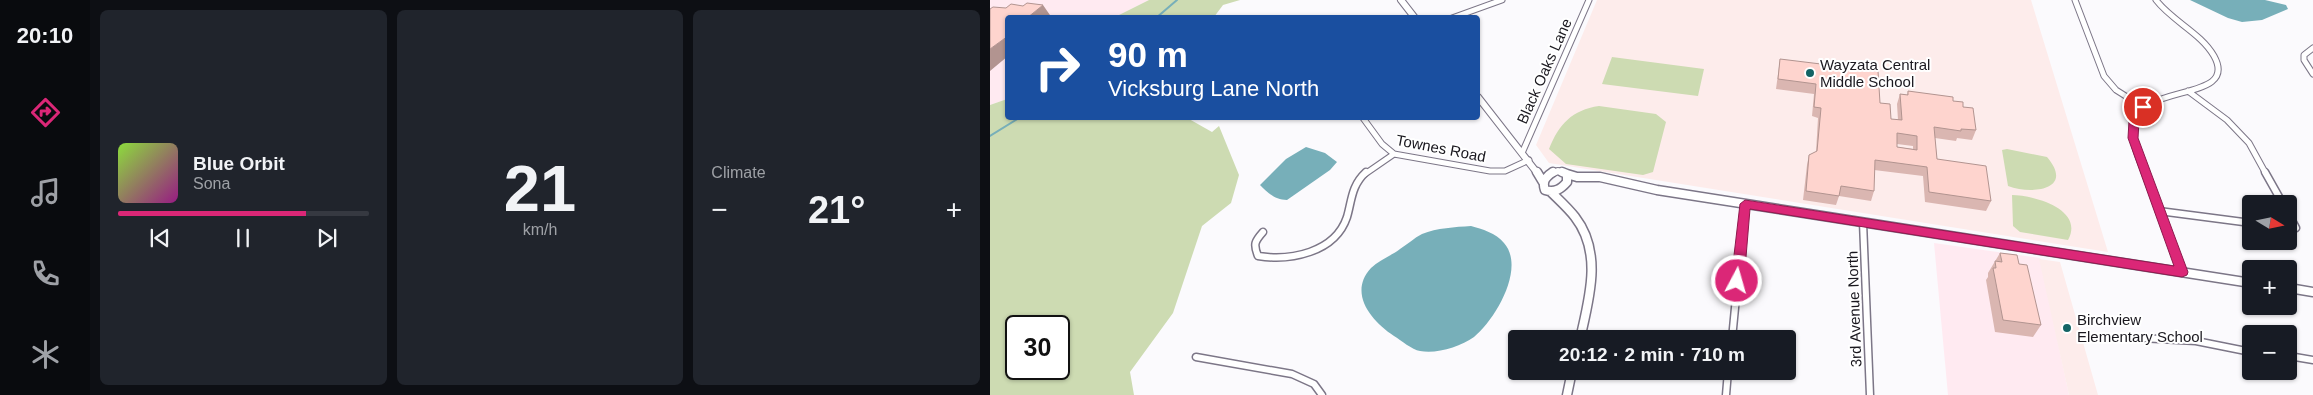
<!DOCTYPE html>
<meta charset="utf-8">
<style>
:root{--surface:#171b24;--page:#20242c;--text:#f1f3f6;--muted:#9ea1a6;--line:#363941;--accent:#db2777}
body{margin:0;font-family:Arial,sans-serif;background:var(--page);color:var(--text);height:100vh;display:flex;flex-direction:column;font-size:19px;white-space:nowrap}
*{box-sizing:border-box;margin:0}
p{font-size:16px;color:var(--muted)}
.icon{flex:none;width:28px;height:28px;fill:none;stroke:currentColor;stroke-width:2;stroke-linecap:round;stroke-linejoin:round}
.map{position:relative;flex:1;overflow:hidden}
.panel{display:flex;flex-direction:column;gap:10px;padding:10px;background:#0d0f14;width:900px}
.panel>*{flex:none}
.banner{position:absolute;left:15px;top:15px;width:475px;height:105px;border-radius:5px;box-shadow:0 1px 4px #0004;background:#1a4fa0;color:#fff;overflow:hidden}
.needle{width:32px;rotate:100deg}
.buttons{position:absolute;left:1252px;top:195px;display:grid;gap:10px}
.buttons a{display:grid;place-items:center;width:55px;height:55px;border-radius:5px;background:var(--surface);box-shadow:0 1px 4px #0004;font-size:25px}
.speed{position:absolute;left:15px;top:315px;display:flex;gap:10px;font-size:25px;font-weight:700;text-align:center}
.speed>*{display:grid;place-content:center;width:65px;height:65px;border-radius:50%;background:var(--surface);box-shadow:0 1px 4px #0004;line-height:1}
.speed .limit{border:2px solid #111;border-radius:8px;background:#fff;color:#111}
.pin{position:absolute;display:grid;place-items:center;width:42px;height:42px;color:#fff;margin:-21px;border:2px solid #fff;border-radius:50%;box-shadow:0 1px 5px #0007}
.me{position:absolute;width:55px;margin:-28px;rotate:6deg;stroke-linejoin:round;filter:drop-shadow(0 0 4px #0008)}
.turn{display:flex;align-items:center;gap:18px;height:105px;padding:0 20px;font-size:22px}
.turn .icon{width:65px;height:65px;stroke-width:2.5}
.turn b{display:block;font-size:35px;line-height:42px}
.big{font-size:38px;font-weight:600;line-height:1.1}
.panel .card{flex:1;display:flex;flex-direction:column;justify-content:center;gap:8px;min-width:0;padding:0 18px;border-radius:8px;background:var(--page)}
.panel .dial{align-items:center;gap:0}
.dial b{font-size:65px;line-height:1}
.song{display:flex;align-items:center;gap:15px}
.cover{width:60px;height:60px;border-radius:8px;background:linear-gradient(135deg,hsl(90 70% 55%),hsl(310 70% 35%))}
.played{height:5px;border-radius:2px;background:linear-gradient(90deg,var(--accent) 75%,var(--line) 75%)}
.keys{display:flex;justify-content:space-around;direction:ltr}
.heat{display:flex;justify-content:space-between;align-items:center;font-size:28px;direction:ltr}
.panel .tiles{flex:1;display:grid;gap:10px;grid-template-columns:repeat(3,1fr)}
.trip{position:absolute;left:518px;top:330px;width:288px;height:50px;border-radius:5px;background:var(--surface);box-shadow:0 1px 4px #0004;font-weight:600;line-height:50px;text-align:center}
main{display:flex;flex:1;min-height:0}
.menu{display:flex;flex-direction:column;width:90px;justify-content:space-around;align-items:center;background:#090b0e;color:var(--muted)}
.menu .icon{width:35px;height:35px}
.menu .selected{color:var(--accent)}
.menu b{font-size:22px;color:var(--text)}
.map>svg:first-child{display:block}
.commercial{fill:#ffeaf1}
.education{fill:#fdeceb}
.green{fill:#cddbb2;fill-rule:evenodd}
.water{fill:#77afb9}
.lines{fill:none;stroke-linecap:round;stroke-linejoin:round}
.stream{stroke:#77afb9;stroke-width:2}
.street-far1-casing{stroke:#7c7687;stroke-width:7}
.street-casing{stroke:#7c7687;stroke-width:9}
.secondary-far1-casing{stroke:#7c7687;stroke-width:8}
.secondary-casing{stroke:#7c7687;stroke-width:11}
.street-far1{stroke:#fff;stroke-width:5}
.street{stroke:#fff;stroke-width:6}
.secondary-far1{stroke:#fff;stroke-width:6}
.secondary{stroke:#fff;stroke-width:8}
.wall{fill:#dab6b1;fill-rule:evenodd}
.shaded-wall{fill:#b29490}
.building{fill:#fed4ce;stroke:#b29490;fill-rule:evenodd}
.route{fill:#db2777;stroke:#8e194d}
.poi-dot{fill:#146465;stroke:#fff;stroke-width:2}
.labels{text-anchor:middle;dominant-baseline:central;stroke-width:4;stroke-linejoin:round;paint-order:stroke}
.poi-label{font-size:15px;fill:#1a181f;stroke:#fff;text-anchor:start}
.street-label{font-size:15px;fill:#1a181f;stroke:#fff}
</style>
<main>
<nav class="menu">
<b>20:10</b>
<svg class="icon selected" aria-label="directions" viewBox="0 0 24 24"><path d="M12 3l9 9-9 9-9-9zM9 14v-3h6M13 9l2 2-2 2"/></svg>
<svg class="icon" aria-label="music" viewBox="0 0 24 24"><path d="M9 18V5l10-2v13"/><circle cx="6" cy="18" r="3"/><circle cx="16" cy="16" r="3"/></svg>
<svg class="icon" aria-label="phone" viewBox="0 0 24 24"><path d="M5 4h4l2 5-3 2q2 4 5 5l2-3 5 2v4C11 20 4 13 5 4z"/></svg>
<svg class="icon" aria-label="climate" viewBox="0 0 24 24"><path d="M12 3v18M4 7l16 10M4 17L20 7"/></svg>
</nav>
<section class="panel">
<div class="tiles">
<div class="card">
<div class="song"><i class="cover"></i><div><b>Blue Orbit</b><p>Sona</p></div></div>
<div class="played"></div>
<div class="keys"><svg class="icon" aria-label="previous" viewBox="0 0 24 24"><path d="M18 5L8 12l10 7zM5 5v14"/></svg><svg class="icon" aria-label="pause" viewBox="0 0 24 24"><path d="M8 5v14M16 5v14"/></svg><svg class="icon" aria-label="next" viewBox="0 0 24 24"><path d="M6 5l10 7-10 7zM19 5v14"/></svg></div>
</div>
<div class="card dial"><b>21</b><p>km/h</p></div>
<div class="card"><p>Climate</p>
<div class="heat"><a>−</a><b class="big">21°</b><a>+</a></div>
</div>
</div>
</section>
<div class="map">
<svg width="1323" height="395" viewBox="0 0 1323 395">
<rect width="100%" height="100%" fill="#fbfafd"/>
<!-- commercial -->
<path class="commercial" d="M0,0H159L125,17L18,18L17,99L0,105Z
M944,243L1050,258L1079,395H958Z"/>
<!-- education -->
<path class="education" d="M607,0H1041L1118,252L559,163L546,145Z
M1049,259L1070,262L1108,395H1079Z"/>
<!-- green -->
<path class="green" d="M159,0H250L233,5L224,17H125Z
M622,57L714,69L708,96L612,84Z
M17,99L18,118H190L199,119L222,132L229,126L249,175L241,203L212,226L183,313L140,372L144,395H0V105ZM69,326V369H26V326Z
M609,106L666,114L676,122L663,172L653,175L576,164L559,149C569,124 582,110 609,106Z
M1017,149L1057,157C1085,190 1042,195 1018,186L1012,150Z
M1022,195C1043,195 1095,209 1078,240L1030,232L1023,226Z"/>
<!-- water -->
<path class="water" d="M1200,0H1275L1296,5L1298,9L1272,20L1252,22L1238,18Z
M316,147L335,153L347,162L340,170L297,200C285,200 278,193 270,185L296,159Z
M481,226C492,229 506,233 514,243C536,268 505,320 484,337C470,347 447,354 430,351C422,350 411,340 404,336C381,321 358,293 381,268C389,260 401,256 410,249C418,244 424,238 432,234C447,228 465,227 481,226Z"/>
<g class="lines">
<!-- stream -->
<path class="stream" d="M166,18L187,0
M0,136L29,118"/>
<!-- street-far1 casing -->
<g class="street-far1-casing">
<path id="street-far1" d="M1085,0L1114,76L1126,90L1153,107
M462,18L512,0
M1323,48L1314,55V60L1323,74
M1198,91L1237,120L1259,143L1276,174
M373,118L392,144L404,154L500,171H515L539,160
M532,153L599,0
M375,174L404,154
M1155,174C1149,159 1141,142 1143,126C1148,82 1250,103 1224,56C1211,33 1182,21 1166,0"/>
</g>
<!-- street casing -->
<g class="street-casing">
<path id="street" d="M1155,172L1192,272
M1275,172L1293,204
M1169,211L1261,223
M1299,215L1306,228
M873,222L880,395
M273,232C265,241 263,244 268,256C300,261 345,253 357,217C362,200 361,186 376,172
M1151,338L1206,341L1261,352
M742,339L755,204
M1299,356L1323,360
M206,357L302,374L324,384L332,395
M736,395L738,371"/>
</g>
<!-- secondary-far1 casing -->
<g class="secondary-far1-casing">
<path id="secondary-far1" d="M411,0L425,18
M488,97L548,174
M561,174L568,171L576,174"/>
</g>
<!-- secondary casing -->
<g class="secondary-casing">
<path id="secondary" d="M547,172L553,182
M563,172C555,177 552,182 555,190C565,193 571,189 577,182V174L572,172
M577,174L587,177H610L667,190L1261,283
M561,192C569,200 578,208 585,217C613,253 599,299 590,339
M1299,288L1323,292
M577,395L582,371"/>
</g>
<!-- street-far1 -->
<use href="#street-far1" class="street-far1"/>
<!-- street -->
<use href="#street" class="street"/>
<!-- secondary-far1 -->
<use href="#secondary-far1" class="secondary-far1"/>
<!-- secondary -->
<use href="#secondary" class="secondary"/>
</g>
<!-- wall -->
<path class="wall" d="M790,59L890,103L901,119L908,120L907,104L910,94L917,95L918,91L963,101L973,107L986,130L982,140L967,138L966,141L945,138L947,159L1001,201L996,211L935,202L933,176L884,170V191L881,201L849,196L846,205L813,200L817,165L819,155L826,152L828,118L822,116L824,94L786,89ZM907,144L923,146V149L907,147Z
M1010,253L1029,264L1051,325L1043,337L1005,332L996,280L998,277V273Z"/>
<!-- shaded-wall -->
<path class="shaded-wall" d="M53,5L62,18H37Z
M18,36V56L0,71V49Z"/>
<!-- building -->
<path class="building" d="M37,3L53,5L37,18H18V36L0,49V9L3,7L16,8L21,4L33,6Z
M790,59L888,71L890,103L900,104L901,119L912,120L910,94L918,95V91L963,97V101L973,102V107L983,108L986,130L971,129V131L944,127L947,159L996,166L1001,201L939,192L937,167L885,160L884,191L851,186L849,196L816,191L819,155L827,151L831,108L824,107L826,84L788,79ZM907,133L927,136V150L907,147Z
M1010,253L1027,255L1029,264L1037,265L1051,325L1013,320L1003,268H1006L1005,261L1012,262Z"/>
<!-- route -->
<path class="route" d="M1153,104L1158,107L1149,121L1148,138L1198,272L1197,275L1192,277L760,209L754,281L752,285H743L741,281L750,204L755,200L1184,266L1138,138L1139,121L1149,105Z"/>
<!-- markers -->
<g class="poi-dot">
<circle cx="820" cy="73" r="5"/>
<circle cx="1077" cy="328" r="5"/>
</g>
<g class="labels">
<!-- poi labels -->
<g class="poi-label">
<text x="830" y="64">Wayzata Central<tspan x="830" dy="17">Middle School</tspan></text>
<text x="1087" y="319">Birchview<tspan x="1087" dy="17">Elementary School</tspan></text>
</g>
<!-- street labels -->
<g class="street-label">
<text transform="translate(554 71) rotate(-66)">Black Oaks Lane</text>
<text transform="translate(451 148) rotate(11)">Townes Road</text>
<text transform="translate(864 309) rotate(-92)">3rd Avenue North</text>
</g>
</g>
</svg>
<div class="buttons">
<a><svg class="needle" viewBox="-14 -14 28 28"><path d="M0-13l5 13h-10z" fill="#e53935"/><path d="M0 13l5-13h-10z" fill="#9ea1a6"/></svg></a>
<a>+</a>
<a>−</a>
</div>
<div class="speed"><div class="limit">30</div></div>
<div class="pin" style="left:1153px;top:107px;background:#d93025"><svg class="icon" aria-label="arrive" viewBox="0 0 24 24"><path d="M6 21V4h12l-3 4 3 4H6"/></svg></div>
<svg class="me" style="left:747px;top:281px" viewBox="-20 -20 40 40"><circle r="17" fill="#db2777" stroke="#fff" stroke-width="3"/><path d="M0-11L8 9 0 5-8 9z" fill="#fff"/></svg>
<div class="trip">20:12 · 2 min · 710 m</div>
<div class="banner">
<div class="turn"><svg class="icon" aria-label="right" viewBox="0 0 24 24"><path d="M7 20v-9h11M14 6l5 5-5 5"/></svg><div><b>90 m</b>Vicksburg Lane North</div></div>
</div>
</div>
</main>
